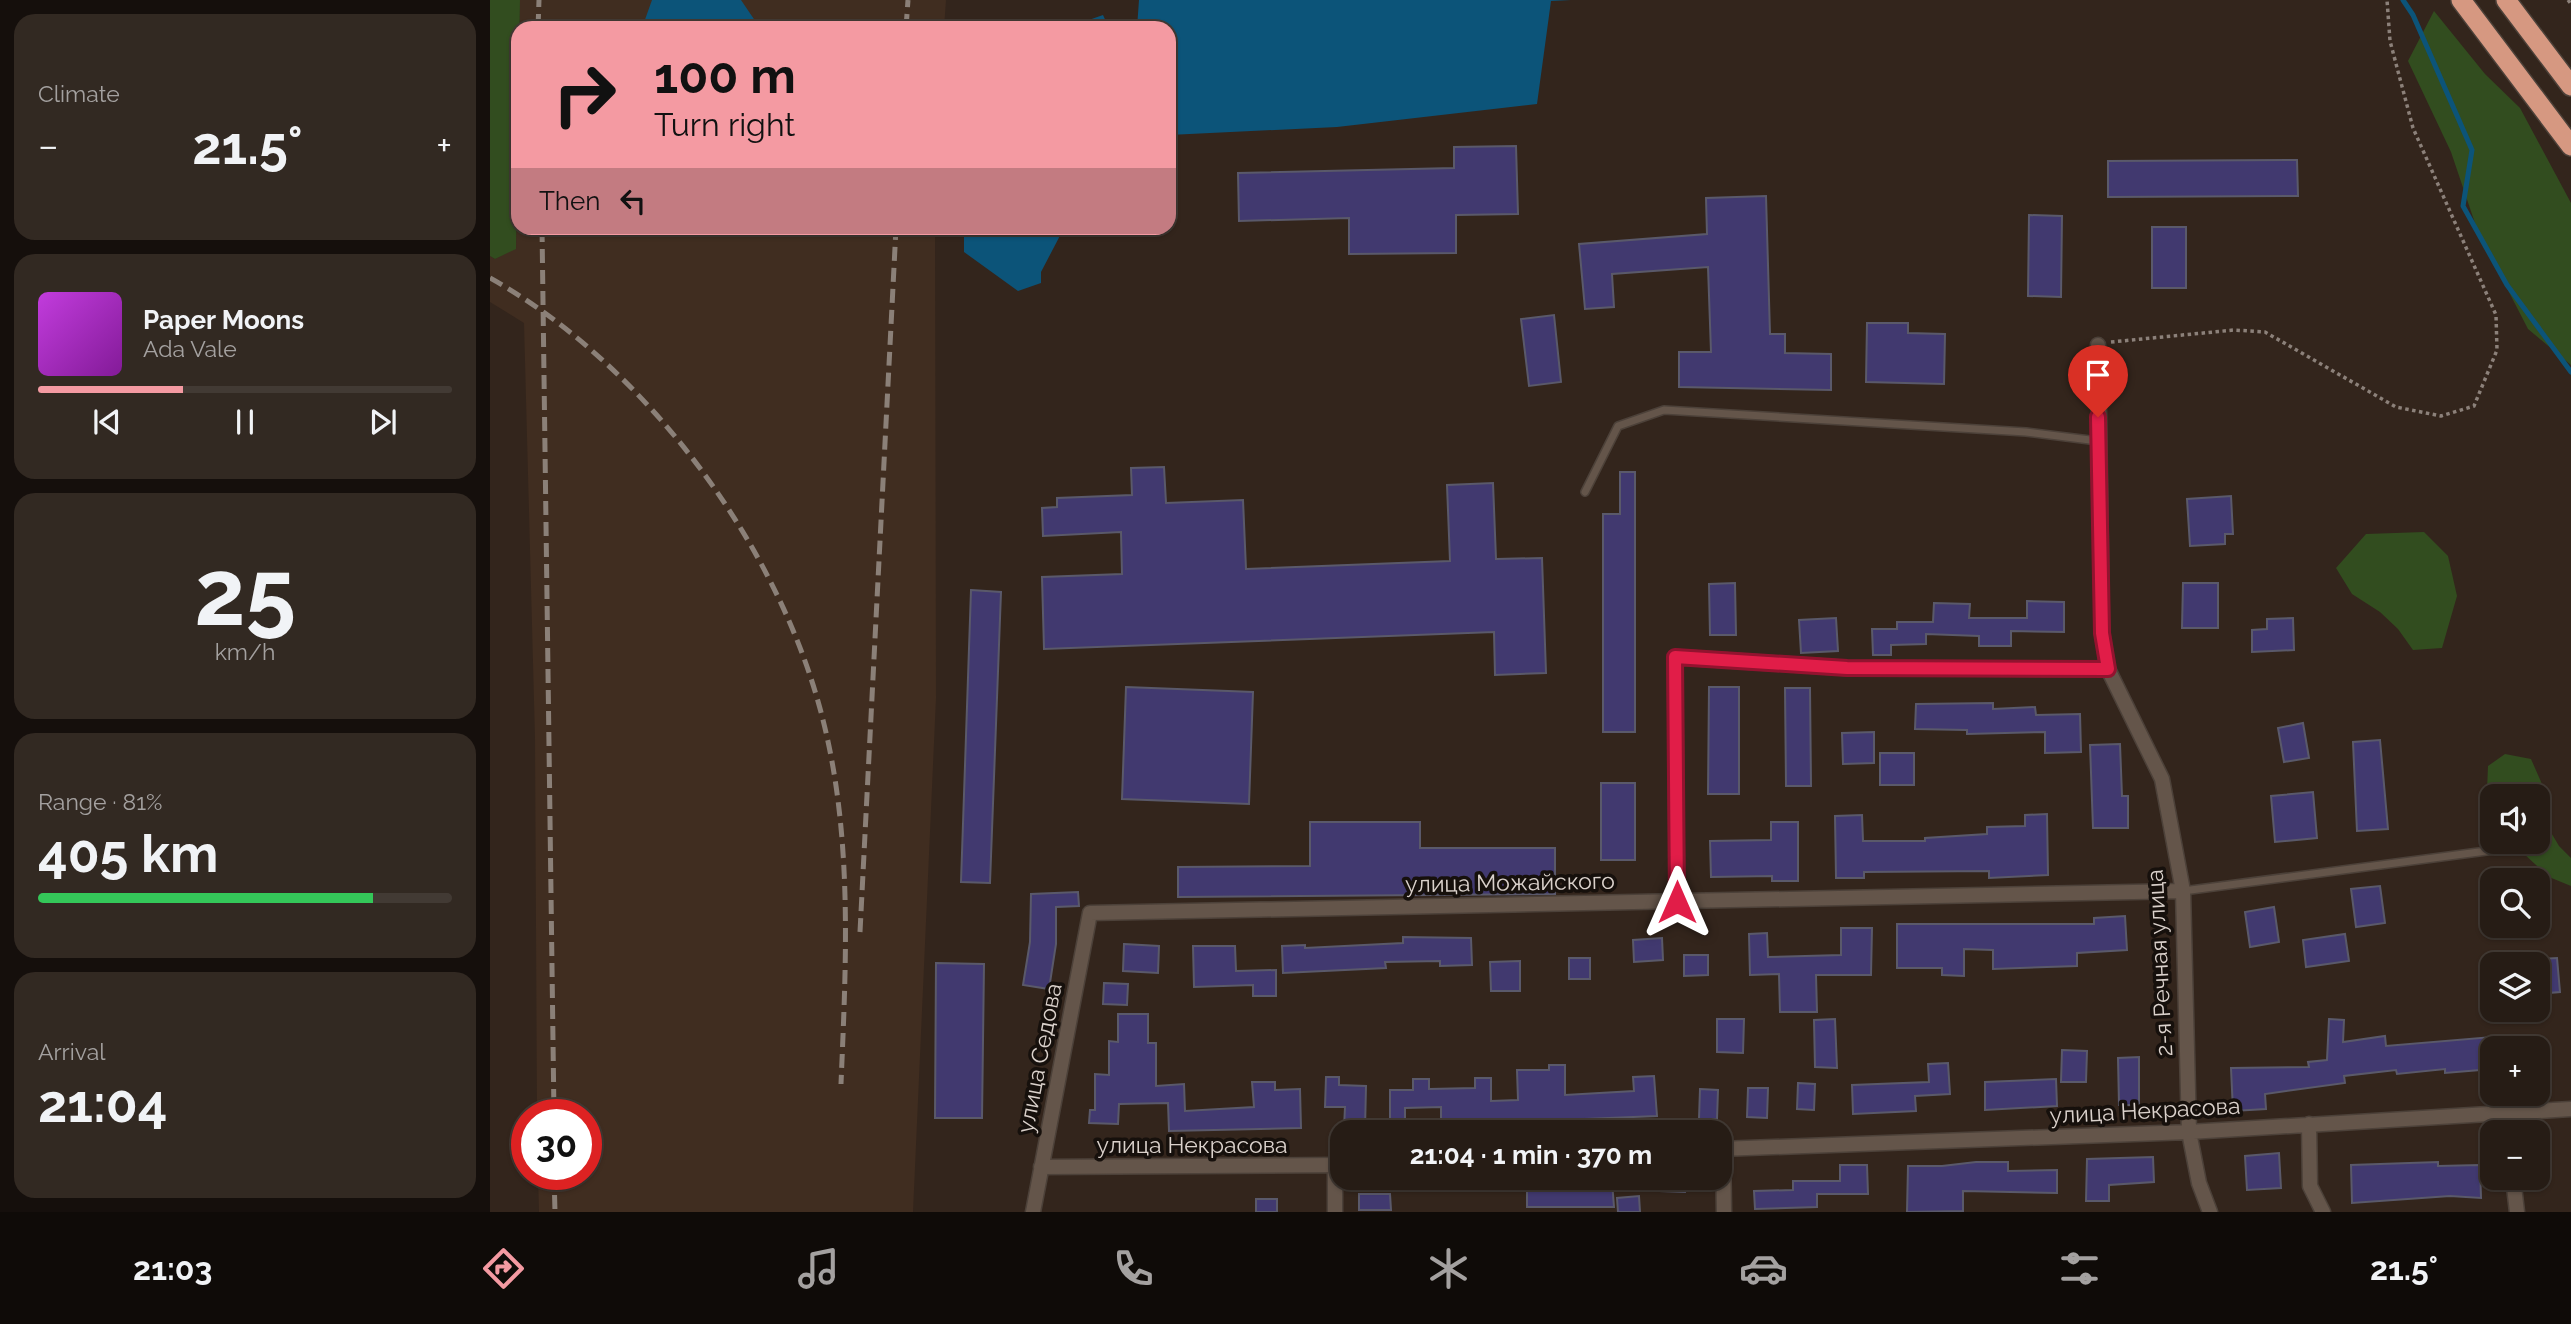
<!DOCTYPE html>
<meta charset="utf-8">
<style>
:root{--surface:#261c15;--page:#322922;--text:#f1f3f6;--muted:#a4a1a0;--line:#423a34;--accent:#f49aa2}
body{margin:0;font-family:Raleway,sans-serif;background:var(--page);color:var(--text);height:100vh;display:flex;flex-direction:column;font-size:26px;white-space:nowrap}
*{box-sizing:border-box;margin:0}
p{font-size:23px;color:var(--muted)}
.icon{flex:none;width:38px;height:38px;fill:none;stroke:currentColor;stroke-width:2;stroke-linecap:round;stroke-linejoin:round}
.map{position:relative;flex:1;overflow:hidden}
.panel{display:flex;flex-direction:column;gap:14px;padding:14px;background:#150f0c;width:490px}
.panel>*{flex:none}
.top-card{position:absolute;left:21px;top:21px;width:665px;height:214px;border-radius:21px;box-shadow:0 2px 5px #0004,0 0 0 2px var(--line);background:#f49aa2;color:#111;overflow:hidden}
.controls{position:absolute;left:1990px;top:784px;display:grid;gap:14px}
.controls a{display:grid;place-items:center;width:70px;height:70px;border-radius:14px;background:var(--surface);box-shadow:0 2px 5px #0004,0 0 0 2px var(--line);font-size:35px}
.speed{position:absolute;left:21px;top:1099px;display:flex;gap:14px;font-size:35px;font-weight:700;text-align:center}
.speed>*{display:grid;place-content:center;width:91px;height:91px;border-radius:50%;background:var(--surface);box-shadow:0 2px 5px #0004,0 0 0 2px var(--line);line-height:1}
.speed .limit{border:10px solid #d22;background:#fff;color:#111}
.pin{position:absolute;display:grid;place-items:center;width:60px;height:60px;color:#fff;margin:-72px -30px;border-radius:50% 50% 50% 0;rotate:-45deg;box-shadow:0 0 7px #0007}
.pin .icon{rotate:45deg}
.me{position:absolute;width:77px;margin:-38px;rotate:0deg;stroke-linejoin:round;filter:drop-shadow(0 0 5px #0008)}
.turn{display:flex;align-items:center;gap:24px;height:147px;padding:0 28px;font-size:32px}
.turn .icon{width:91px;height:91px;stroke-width:2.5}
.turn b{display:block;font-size:49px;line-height:60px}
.then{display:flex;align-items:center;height:66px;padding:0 28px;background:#0003;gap:14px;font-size:26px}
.big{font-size:52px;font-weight:700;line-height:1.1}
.panel .tile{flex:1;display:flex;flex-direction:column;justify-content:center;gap:10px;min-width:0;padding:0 24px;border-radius:21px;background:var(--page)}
.panel .dial{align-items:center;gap:0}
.dial b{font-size:91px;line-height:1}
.song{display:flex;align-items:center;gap:21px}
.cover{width:84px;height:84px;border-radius:10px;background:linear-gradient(135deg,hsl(290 70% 55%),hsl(290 70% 35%))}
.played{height:7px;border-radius:4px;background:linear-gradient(90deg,var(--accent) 35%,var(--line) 35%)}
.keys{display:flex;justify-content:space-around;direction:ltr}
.heat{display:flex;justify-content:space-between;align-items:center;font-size:38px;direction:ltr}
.charge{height:10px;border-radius:5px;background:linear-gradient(90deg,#34c759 81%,var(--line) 0)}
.trip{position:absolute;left:840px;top:1120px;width:402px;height:70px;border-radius:21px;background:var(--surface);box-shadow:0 2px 5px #0004,0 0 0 2px var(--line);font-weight:700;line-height:70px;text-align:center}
.menu{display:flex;height:112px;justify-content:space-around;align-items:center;background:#0f0b08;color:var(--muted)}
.menu .icon{width:49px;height:49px}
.menu .active{color:var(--accent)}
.menu b{font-size:32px;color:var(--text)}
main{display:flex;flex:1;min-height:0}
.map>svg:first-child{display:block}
.built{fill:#402d20}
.green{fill:#324d1f}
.water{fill:#0c5479}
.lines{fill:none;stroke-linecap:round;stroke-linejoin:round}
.stream{stroke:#0c5479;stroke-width:5}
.building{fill:#41396f;stroke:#5a596a;stroke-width:2}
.service-casing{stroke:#4c4139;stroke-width:10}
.minor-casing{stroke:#4c4139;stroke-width:17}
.trunk-casing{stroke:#4c4139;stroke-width:22}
.path{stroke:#8c817a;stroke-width:3.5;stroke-dasharray:3.5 3.5;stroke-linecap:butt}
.service{stroke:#64554a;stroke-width:7}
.minor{stroke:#64554a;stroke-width:14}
.trunk{stroke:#d69881;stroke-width:19}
.rail{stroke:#8b8078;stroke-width:5;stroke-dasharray:14 7;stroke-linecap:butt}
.route-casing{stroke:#92132f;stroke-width:18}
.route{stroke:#e11d48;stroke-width:12}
.labels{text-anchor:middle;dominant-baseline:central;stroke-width:7;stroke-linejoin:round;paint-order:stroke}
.street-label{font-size:23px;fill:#dad1cb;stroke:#16100c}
</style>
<main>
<section class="panel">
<div class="tile"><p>Climate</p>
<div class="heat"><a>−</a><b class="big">21.5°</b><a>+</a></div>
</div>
<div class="tile">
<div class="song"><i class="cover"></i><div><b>Paper Moons</b><p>Ada Vale</p></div></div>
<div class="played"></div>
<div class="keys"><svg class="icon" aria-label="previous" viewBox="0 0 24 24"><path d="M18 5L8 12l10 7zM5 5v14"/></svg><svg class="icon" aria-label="pause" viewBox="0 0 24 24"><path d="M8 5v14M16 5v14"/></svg><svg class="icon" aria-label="next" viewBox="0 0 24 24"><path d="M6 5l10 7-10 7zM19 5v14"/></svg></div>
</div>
<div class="tile dial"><b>25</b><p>km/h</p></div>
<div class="tile"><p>Range · 81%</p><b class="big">405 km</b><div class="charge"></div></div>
<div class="tile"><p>Arrival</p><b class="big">21:04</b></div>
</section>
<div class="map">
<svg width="2081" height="1212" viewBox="0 0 2081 1212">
<rect width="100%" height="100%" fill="#33251c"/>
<!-- built -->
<path class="built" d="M30,0H456L454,28H30Z
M28,132V228H445L446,698L423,1212H49L48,1174H96V1115H47L45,738L34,323L0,302V256L5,259L26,248Z"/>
<!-- green -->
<path class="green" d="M0,0H30L26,249L5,259L0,256Z
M1944,11L1995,74L2030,108L2081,203V365L2038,329L1988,232L1961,152L1918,61Z
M1934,532L1958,556L1967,596L1952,648L1923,650L1908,629L1890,612L1862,594L1846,568L1876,534Z
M2015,754L2041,759L2059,800L2056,824L2069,846L2081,858V886L2059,877L2021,842H2048V796H2002V806L1997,791L1998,766Z"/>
<!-- water -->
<path class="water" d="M162,0H251L270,28H232L225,24L223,28H152Z
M649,0H1081L1061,1L1047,104L847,127L679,135V28H647Z
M613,15L619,28H576Z
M474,228H574L551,272V283L528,291L474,252Z"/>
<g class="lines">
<!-- stream -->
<path class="stream" d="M1913,0L1923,15L1982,150L1973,206L2017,285L2081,372"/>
</g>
<!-- building -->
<path class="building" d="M1026,146L1028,214L966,215V253L859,254V218L749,221L748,173L964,168V147Z
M1807,160L1808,196L1618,197V161Z
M1276,196L1280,334H1295V353L1341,354V390L1189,387V352H1221L1218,267L1122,274L1124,307L1095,309L1089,244L1217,234L1216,198Z
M1539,215L1572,216L1571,297L1538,296Z
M1662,227H1696V288H1662Z
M1064,315L1071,382L1039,386L1031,319Z
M1377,323H1418V333L1455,334L1454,384L1376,382Z
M674,467L676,503L753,500L756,569L960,561L957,485L1003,483L1006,559L1052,558L1056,673L1005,675L1004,632L554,649L552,577L632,574L631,532L553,536L552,508L567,507V498L642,495L641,468Z
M1130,472H1145V732H1113V514H1130Z
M1741,496L1743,534H1735V544L1700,546L1697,499Z
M1245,583L1246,635H1220L1219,584Z
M1693,583H1728V628H1692Z
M481,590L511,592L500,883L471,882Z
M1537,601L1574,602V632L1521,631V646H1489V636L1436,634V644L1401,645V655H1383L1382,629H1407V622H1443L1444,603L1480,604L1479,618H1537Z
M1346,618L1348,651L1311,653L1309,620Z
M1803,618L1804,650L1762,652V630L1777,629V619Z
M636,687L763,692L759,804L632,799Z
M1219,687H1249V794H1218Z
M1295,688H1320L1321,786H1296Z
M1503,703V709L1545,707L1546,715L1590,714L1591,752L1555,753V732L1477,734V730L1425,729L1426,704Z
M1813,723L1819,758L1794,762L1788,728Z
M1384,732V763L1353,764L1352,733Z
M1890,740L1898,829L1867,831L1863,742Z
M1630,744L1632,796H1638V828H1603L1600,745Z
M1390,753H1424V785H1390Z
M1111,783H1145V860H1111Z
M1823,792L1827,838L1785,842L1781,796Z
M1557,814L1558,875L1499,878V871L1374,872V878H1346L1345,816L1372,815L1373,841H1435V838L1497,834V827L1535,826V815Z
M820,822H930V848H1065V894L688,897V867L820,866Z
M1281,822H1308V881H1282V876L1221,877L1220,841L1281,840Z
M1890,886L1895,923L1866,927L1861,889Z
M588,892L589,906L566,907V944L559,989L533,985L540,942L541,894Z
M1784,907L1789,942L1760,947L1755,912Z
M1635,916L1637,950L1587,953V966L1503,969V950L1474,949V976L1452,975V968H1407V924H1604V918Z
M1351,928H1382L1381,975H1326L1327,1012H1290L1289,974L1260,975L1259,934L1277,933L1278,957L1351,955Z
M1855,934L1859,961L1816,967L1813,940Z
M913,937L981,938L982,965L950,966V961L895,962L896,968L793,973L792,946L815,945V948L913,943Z
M1172,938L1173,960L1144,962L1143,940Z
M634,944L669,946L668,973L633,971Z
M703,946H745L746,971L786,970V996H763V985L704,987Z
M1194,955H1218V975L1194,976Z
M1079,958H1100V979H1079Z
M2067,958L2070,992L2048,994V959Z
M1030,961V991H1001L1000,962Z
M446,963L494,964L492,1118H445Z
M614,983L638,984L637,1005L613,1004Z
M628,1014H658V1043H666V1086L694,1084L695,1111L764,1107L762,1082H785V1090L810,1089L811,1128L679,1131L678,1103L629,1104L628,1124L599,1123L600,1110H605V1074L619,1075V1041L628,1042Z
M1227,1019H1254L1253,1053L1227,1052Z
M1345,1019L1347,1068L1325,1067L1324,1020Z
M1839,1019L1854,1020L1853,1042L1895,1036L1896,1046L2002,1037V1069L1955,1073V1069L1907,1074L1906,1070L1854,1076L1855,1083L1775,1094L1776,1109L1743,1111L1741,1068L1819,1067L1818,1062L1837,1060Z
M1572,1050L1597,1051L1596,1082H1571Z
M1649,1057V1105H1629L1628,1058Z
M1458,1063L1460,1094L1425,1096L1426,1111L1363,1114L1362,1085L1439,1082L1438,1064Z
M1059,1065H1075V1095L1144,1091L1143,1077L1164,1076L1167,1116L951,1125V1107L915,1108V1122H900V1090H923V1079H939V1089L985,1088V1078H1001V1101L1028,1100L1027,1070H1059Z
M836,1077H849V1085L876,1086L875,1129L854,1128L855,1107H835Z
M1566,1079L1567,1106L1495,1110V1082Z
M1308,1083L1325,1084L1324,1110L1307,1109Z
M1258,1088H1278L1277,1118L1257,1117Z
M1210,1089L1228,1090L1227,1119H1209Z
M1789,1153L1791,1188L1757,1190L1755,1156Z
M1663,1157L1664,1182L1619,1185V1201H1596L1597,1159Z
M1486,1162H1518V1171L1567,1170V1193L1473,1191V1211L1417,1212L1418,1166H1452Z
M1948,1162V1166L1990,1165L1991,1198L1960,1196L1862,1203L1861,1165Z
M1350,1165H1377L1378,1194H1327V1207L1265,1209L1264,1191L1303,1190V1181H1350Z
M1171,1178H1196L1195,1192L1170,1191Z
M1089,1181H1122L1124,1207H1037V1185H1069V1182Z
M869,1194H900L901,1210H869Z
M1149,1196L1150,1212H1128L1127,1198Z
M766,1199H787V1212H766Z"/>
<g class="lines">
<!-- service casing -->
<g class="service-casing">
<path id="service" d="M1095,492L1128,426L1174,410L1536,432L1608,441
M1693,891L2004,850"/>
</g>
<!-- minor casing -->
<g class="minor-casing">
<path id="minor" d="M1608,345L1612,633L1618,669L1672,779L1693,891L1699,1132L1709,1183L1720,1212
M1187,902L1185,657L1357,668L1618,669
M2015,1113L2017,1132
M1819,1124L1820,1186L1833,1212
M1233,1148L1234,1212
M1230,1149L1699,1132L2081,1109
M845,1166V1212
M551,1167L852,1165
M2023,1178L2027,1212
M543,1212L600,913L1693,891"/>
</g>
<!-- trunk casing -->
<g class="trunk-casing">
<path id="trunk" d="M1971,0L2081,146
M2016,0L2081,86"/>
</g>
<!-- path -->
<path class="path" d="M2078,0L2081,4
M1621,342L1744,330L1775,332L1906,407L1951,416L1984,406L2007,350L2006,315L1923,128L1900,41L1897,0"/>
<!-- service -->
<use href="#service" class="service"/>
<!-- minor -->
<use href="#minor" class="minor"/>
<!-- trunk -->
<use href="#trunk" class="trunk"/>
<!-- rail -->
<path class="rail" d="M48,28L49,0
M416,28L418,0
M52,228L64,1115
M0,278C156,365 290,547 333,720C363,839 356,963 351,1084
M370,932L406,228
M64,1174L65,1212"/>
</g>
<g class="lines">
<!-- route casing -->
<g class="route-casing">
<path id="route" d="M1187,902L1185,657L1357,668L1618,669L1612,633L1608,417"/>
</g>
<!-- route -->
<use href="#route" class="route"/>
</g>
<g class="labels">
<!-- street labels -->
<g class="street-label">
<text transform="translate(1020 882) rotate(-1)">улица Можайского</text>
<text transform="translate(1669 963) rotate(-93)">2-я Речная улица</text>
<text transform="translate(549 1058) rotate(-79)">улица Седова</text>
<text transform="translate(1655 1110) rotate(-3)">улица Некрасова</text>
<text x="702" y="1144">улица Некрасова</text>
</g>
</g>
</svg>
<div class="controls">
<a><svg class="icon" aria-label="sound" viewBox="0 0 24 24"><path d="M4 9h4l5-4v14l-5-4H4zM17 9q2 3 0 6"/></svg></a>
<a><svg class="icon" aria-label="search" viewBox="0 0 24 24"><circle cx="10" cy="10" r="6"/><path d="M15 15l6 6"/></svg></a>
<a><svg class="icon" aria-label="layers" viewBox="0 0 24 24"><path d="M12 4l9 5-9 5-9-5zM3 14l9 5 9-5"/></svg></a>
<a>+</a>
<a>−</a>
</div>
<div class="speed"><div class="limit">30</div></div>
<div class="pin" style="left:1608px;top:417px;background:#d93025"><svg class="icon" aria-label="arrive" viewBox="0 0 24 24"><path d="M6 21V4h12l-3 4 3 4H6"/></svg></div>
<svg class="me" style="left:1187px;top:902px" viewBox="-20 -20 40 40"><path d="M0-17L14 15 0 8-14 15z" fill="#e11d48" stroke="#fff" stroke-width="4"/></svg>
<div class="trip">21:04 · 1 min · 370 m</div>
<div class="top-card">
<div class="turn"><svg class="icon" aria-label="right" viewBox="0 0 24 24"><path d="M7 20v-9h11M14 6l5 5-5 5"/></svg><div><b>100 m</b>Turn right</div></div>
<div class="then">Then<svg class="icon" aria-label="left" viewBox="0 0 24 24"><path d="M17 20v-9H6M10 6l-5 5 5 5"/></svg></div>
</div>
</div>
</main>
<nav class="menu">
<b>21:03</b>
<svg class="icon active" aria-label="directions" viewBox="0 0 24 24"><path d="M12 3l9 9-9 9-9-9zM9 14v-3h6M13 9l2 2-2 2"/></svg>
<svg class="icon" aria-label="music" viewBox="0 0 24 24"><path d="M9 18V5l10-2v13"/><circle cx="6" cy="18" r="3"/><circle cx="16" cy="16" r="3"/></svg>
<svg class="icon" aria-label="phone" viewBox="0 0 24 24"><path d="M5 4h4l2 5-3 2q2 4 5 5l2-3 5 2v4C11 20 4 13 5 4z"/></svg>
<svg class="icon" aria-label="climate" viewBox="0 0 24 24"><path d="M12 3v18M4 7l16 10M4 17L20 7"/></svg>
<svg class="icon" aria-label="car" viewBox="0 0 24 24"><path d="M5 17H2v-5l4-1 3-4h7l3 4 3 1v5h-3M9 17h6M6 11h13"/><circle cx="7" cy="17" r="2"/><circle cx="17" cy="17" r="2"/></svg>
<svg class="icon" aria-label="filters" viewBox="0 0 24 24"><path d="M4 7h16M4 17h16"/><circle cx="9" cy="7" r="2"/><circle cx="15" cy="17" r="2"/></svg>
<b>21.5°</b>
</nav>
